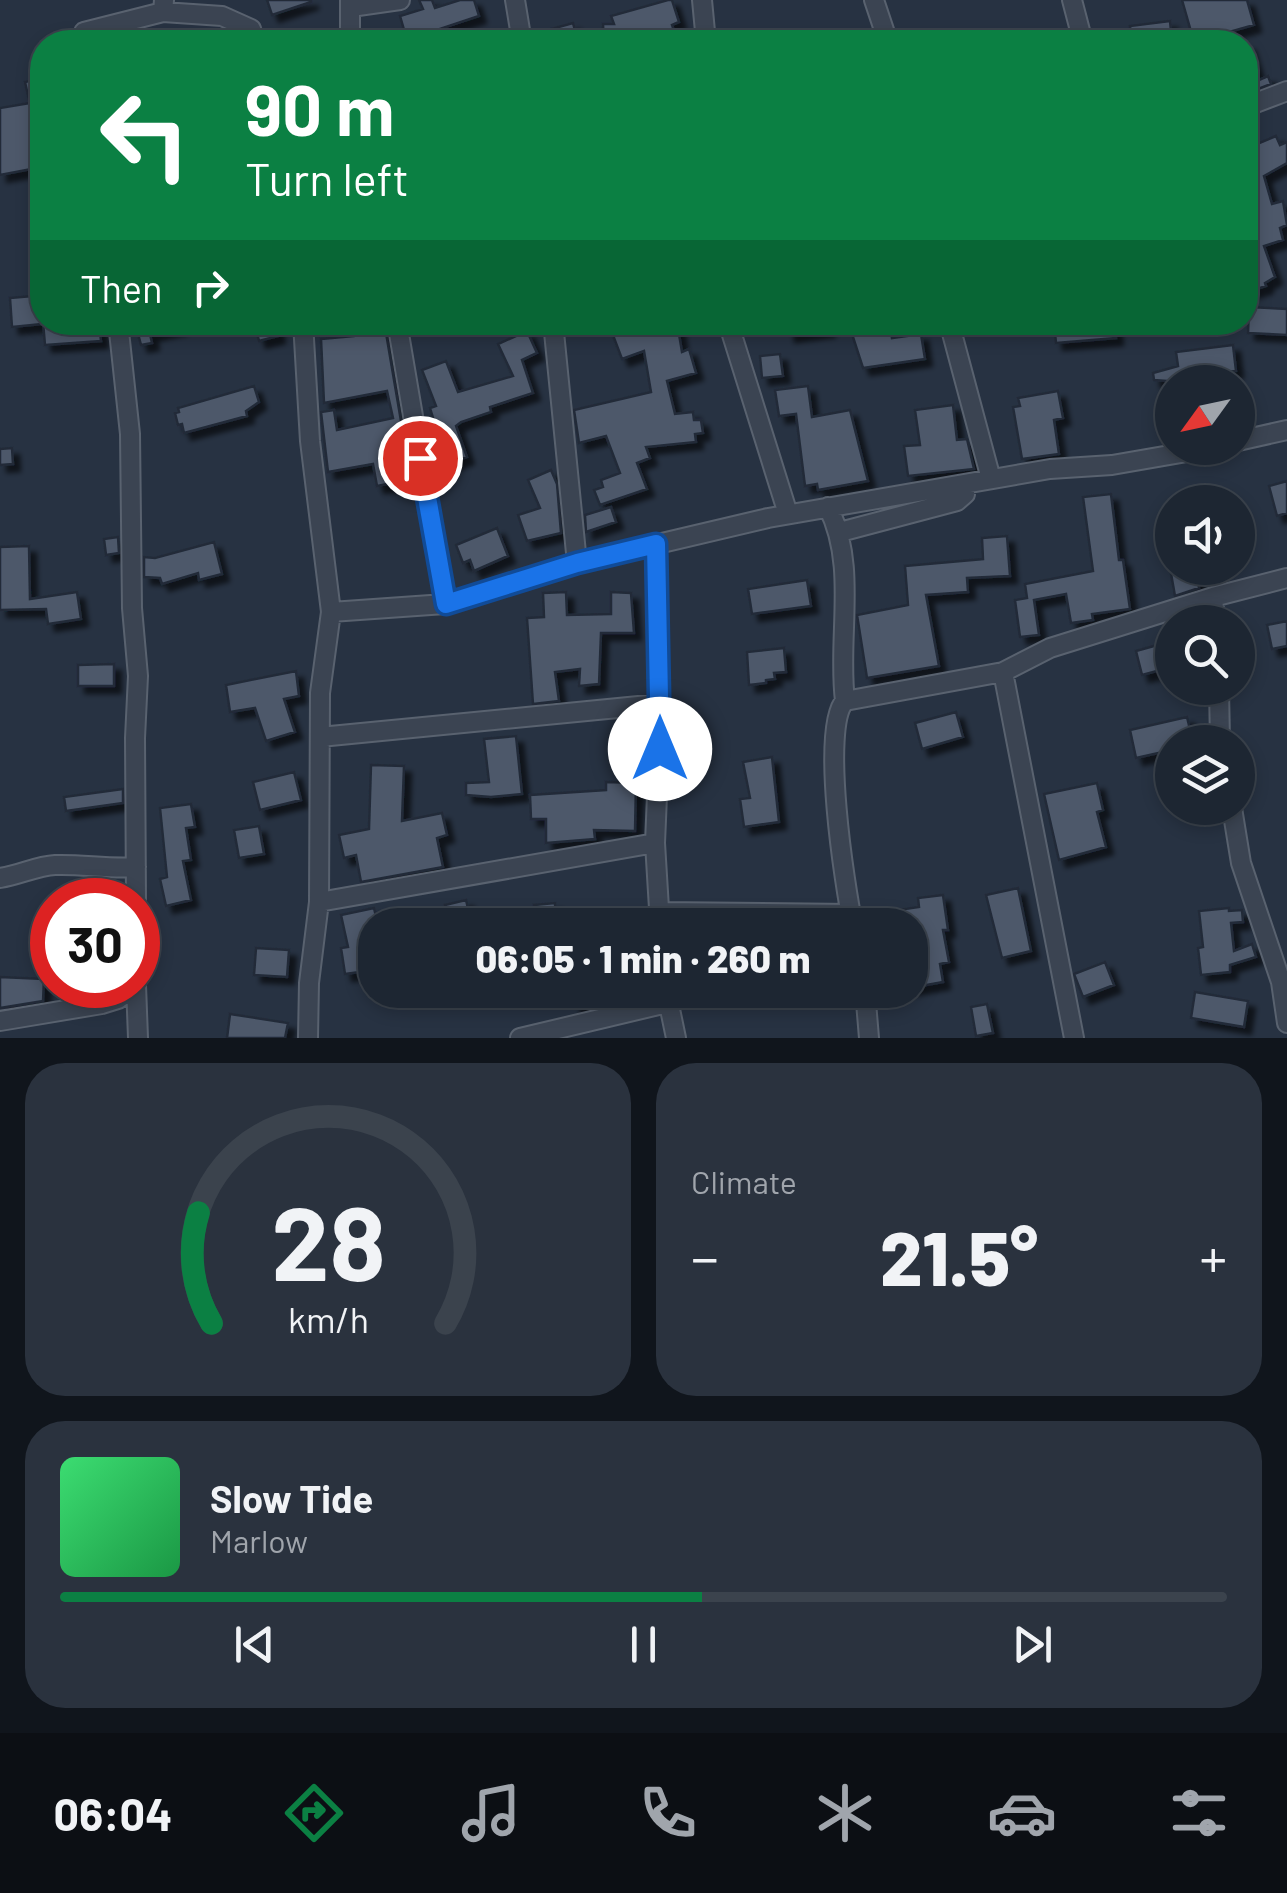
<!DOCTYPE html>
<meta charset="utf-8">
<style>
:root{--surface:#1d2632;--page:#2a323e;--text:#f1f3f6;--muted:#a0a5ac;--line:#3b434d;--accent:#0b8043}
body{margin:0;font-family:Barlow,sans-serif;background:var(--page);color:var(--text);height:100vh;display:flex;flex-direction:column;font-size:38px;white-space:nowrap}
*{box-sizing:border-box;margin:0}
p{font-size:32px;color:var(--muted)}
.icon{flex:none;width:55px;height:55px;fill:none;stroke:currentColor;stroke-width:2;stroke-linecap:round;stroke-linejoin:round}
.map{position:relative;height:1038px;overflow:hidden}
.sheet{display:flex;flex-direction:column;gap:25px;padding:25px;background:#10151c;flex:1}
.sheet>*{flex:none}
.top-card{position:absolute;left:30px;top:30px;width:1228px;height:305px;border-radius:40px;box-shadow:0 5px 15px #0003,0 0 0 2px var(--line);background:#0b8043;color:#fff;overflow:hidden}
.needle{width:65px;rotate:237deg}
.tools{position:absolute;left:1155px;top:365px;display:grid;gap:20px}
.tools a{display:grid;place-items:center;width:100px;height:100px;border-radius:50%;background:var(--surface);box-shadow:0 5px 15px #0003,0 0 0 2px var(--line);font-size:50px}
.speed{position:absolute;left:30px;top:878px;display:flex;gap:20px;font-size:50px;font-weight:700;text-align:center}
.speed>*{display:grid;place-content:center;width:130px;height:130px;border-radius:50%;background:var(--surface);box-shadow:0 5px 15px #0003,0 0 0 2px var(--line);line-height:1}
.speed .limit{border:15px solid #d22;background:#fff;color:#111}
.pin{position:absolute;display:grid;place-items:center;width:85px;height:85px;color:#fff;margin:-42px;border:5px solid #fff;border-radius:50%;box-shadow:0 2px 10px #0007}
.me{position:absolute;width:110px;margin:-55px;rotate:0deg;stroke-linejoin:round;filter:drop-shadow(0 0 8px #0008)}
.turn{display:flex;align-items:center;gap:35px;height:210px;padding:0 50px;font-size:45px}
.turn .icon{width:130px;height:130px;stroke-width:2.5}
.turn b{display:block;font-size:70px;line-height:85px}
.then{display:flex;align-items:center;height:95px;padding:0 50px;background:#0003;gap:20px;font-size:38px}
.big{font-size:75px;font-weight:800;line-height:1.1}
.sheet .widget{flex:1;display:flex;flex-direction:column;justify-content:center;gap:15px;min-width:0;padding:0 35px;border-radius:40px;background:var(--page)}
.sheet .dial{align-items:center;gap:0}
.dial svg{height:260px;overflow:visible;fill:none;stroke:var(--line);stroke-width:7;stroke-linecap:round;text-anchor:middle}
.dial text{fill:var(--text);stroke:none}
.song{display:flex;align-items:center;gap:30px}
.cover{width:120px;height:120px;border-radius:15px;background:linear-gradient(135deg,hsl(140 70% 55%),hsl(140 70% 35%))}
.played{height:10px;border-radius:5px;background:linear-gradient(90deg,var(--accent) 55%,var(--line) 55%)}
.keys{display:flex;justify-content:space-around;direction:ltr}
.heat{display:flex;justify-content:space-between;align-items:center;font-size:55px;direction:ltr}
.sheet .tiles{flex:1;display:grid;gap:25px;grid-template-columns:1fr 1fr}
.widget:last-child{grid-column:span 2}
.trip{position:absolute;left:358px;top:908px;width:570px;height:100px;border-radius:40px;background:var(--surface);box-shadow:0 5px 15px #0003,0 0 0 2px var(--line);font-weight:800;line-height:100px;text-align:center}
.tab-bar{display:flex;height:160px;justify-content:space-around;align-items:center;background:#0c0f14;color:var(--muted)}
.tab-bar .icon{width:70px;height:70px}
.tab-bar .active{color:var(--accent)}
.tab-bar b{font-size:45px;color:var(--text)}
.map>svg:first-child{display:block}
.building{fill:#4d596b;stroke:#222b39;stroke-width:2.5;filter:url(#shadow)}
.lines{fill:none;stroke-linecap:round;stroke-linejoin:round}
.minor-casing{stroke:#59626f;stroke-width:22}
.minor{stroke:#3b4452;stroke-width:18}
.route-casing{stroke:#114b97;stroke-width:25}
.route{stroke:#1a73e8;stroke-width:18}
</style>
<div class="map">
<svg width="1287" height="1038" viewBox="0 0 1287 1038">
<defs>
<filter id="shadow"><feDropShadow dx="7" dy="7" stdDeviation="2.5" flood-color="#0009"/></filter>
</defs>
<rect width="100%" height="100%" fill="#273242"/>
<!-- building -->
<path class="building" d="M267,0H311V2L272,15Z
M419,0H432L435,8L460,0H474L479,16L407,40L400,16L423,9Z
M668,0H672L679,22L672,25L678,42H644L642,35L604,42L603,24H614L611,16Z
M1182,0H1247L1254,25L1194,42Z
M1170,21L1172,42H1132L1130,26Z
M573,23L578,42H539L537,33Z
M1245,44H1248L1259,80L1268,76L1271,84L1245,94Z
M42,78V97L29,100L25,82Z
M36,102L42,128V167L0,175V108Z
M1276,136L1280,145L1287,142V163L1264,176L1272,204L1283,201L1287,225L1280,228L1283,240L1264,246L1275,277L1265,283L1266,286L1245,293V195L1258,191L1245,160V149Z
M33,296V300L42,299V324L12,327L10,298Z
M1249,307L1287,309V335L1248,333Z
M43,322H99L101,341L45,345Z
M150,322H180V327L150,334L152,343L141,345L136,326Z
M254,322H275L278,336L259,341Z
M608,322H677L682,352L689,349L696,373L667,381L675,414L693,412L694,420H701L703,433L695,434L696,442L646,447L650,458L637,463L647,489L600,505L594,490L603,487L601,480L620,473L606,436L579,443L574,410L651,392L644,351L622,359Z
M787,322H827L828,330L788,335Z
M865,322H889L892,338L921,334L925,359L863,368L852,334L866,330Z
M1054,322H1114L1116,338L1056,343Z
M385,327L402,427L397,428L403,481L377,486L373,464L328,472L321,412L334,410L337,430L393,418L387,391L324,403L321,339L354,336Z
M527,331L537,353L522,360L533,393L490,407L491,412L461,422L456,426L467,457L439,467L427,424L434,421L430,408L436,406L422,370L446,361L458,392L513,376L498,344Z
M1233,345L1236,371L1179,377L1180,382L1154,380L1153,373L1178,366L1176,352Z
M780,354L783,376L762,378L760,356Z
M254,386L259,402L246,411L247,416L184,433L182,424L178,425L175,413L179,412L178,408Z
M808,386L812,417L850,410L868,481L818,490L817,484L805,486L796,414L779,416L775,390Z
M1058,391L1063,418L1054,420L1059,454L1022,459L1013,407L1020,406L1018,398Z
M953,405L957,440L967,439L974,469L908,476L904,446L920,445L915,410Z
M12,448L13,464L0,465V449Z
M551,470L557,484L561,533L527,541L518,515L540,508L528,480Z
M1287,481V513L1277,516L1269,486Z
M1111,494L1119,560H1123L1130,609L1092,614L1093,620L1071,623L1066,594L1034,600L1039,635L1020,637L1015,600L1027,598L1025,584L1093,571L1083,497Z
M611,507L616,522L586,532L585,515Z
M497,528L508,556L474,571L470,560L463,563L456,545Z
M1007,536L1010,576L967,578L968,592L926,595L939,666L867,678L857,615L908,605L905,566L983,559L982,538Z
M118,537L119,553L106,555L104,539Z
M214,542L222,574L199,580L198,573L162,584L160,578L144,577V557L155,558Z
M29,546L30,599L77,592L81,619L48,624L46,609L0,610V547Z
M1170,568H1196L1199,588L1175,596Z
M807,580L811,606L752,614L748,589Z
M566,592L567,615L611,614V592L631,593L634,633H601L599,684L579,686L580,669L555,672L559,701L533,704L527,618L544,617L543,593Z
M1287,621V646L1272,649L1267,625Z
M1172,641V667L1142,675L1136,651Z
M784,648L786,672L774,673L775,679L766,680V683L749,685L747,652Z
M114,664V686H78V665Z
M296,671L299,696L284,699L295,732L266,741L255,708L230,712L226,685Z
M956,712L963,737L922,749L915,723Z
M1187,717L1193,742H1172V750L1136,758L1130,730Z
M516,736L522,794L491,797L466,795V783L489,782L484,739Z
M772,757L779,822L744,827L740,799L750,798L743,762Z
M371,765L404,766L402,821L442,813L447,835L437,838L443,867L361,882L356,855L344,858L339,835L369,829Z
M294,772L301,800L260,810L253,782Z
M606,782L636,783L635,831L594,830L595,839L546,843V819H531L530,795L606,790Z
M1097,783L1103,810L1097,812L1106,847L1059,860L1044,794Z
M123,789V803L66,811L64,797Z
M191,804L195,827L186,828L191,860L183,861L191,900L166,906L160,879L167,877L160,808Z
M259,826L264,854L239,858L234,830Z
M1018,888L1031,951L1002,958L986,895Z
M943,895L948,930H943L949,962L940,964L943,982L910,988V925H865L864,915L919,907L918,898Z
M466,900L472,925H450L445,905Z
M555,903L556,925H494L493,911L534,908V905Z
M374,908L378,925H375V932L369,934L374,970L345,974L341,948L348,947L341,915Z
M1229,908V911L1242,910L1243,922L1231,923L1234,951L1252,944L1256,957L1230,965V972L1201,975L1198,948L1203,947L1199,911Z
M256,948L289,950L287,977L254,975Z
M1105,962L1114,985L1083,997L1074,974Z
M0,977L44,979L43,1001L0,1008Z
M571,990H588L591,1004L575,1007Z
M1195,992L1248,1001L1244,1027L1191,1018Z
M987,1004L993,1033L976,1036L971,1007Z
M230,1014L288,1023L285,1038H227Z"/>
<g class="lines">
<!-- minor casing -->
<g class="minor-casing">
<path id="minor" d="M350,0V42
M515,0L522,42
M702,0L706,42
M874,0L888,42
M1072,0L1083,42
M351,2L358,6L400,0
M163,12L222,16L251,29L255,42
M85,42L84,32L163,12L164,0
M1245,107L1287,91
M118,322L130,434L132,608L138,676L135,738L136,900
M303,322L310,441L331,612L320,693L319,902L309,983L308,1038
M397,322L445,604
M553,322L577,563
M728,322L788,514
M949,322L991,479
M1238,441L1287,430
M828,507C858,566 837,637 845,701C820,726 845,888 853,925
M840,532L957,501L965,494V484
M656,544L659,749L655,843L660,925
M1213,597L1215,622
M331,612L445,604L577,563L768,518L1050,469L1112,465L1210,448
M1003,672L1074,1038
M1219,688L1220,742
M845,701L1003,672L1050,648L1213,597L1287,578
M320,737L659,704
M1232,808L1241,863L1281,982L1287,1023
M0,878C19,875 37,866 55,865C82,864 109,869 136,867
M319,902L655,843
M658,912L851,914
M136,985L138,1038
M666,990L676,1038
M865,990L869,1038
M0,1021L102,1004L118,999L136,986
M520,1038L667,1003"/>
</g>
<!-- minor -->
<use href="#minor" class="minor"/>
</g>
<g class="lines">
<!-- route casing -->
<g class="route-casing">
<path id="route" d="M420,458L446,604L577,563L656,544L660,749"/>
</g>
<!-- route -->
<use href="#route" class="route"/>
</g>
</svg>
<div class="tools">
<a><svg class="needle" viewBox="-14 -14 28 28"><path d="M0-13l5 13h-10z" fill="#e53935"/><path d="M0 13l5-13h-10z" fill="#a0a5ac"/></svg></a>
<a><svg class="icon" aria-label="sound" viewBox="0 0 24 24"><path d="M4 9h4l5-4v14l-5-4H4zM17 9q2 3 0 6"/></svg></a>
<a><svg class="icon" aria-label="search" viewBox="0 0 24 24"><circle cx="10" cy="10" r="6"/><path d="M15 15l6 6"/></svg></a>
<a><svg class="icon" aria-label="layers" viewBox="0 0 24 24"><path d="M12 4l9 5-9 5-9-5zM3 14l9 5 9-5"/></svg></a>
</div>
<div class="speed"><div class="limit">30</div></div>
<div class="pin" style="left:420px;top:458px;background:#d93025"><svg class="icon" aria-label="arrive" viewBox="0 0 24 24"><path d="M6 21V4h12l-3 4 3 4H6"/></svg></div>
<svg class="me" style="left:660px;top:749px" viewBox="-20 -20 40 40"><circle r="19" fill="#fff"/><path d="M0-13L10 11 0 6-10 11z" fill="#1a73e8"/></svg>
<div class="trip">06:05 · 1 min · 260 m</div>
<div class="top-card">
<div class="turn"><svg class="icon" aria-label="left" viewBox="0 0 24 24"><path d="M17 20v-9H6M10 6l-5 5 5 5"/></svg><div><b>90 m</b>Turn left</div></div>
<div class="then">Then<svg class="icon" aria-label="right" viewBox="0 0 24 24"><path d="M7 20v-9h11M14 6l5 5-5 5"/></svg></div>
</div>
</div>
<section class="sheet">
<div class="tiles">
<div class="widget dial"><svg viewBox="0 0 100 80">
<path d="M14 69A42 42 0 1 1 86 69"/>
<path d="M14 69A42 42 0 0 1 10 35" stroke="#0b8043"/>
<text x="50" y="56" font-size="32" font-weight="700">28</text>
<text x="50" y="72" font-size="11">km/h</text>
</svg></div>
<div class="widget"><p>Climate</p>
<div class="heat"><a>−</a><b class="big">21.5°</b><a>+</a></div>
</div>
<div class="widget">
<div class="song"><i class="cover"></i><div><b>Slow Tide</b><p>Marlow</p></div></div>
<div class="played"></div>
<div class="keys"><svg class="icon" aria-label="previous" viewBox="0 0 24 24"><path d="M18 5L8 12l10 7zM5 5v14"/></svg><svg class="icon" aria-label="pause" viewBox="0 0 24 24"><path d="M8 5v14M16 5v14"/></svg><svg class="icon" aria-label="next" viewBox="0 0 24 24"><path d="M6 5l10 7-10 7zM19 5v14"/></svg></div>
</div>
</div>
</section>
<nav class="tab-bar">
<b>06:04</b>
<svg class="icon active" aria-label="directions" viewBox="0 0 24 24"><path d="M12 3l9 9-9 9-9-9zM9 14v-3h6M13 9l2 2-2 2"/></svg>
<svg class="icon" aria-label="music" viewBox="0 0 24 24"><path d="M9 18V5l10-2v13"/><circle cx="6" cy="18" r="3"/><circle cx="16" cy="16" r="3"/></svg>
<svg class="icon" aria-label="phone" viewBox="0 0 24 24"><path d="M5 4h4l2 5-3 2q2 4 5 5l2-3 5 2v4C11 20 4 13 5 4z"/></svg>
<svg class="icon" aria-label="climate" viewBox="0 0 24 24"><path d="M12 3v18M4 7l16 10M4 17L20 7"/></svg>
<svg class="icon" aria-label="car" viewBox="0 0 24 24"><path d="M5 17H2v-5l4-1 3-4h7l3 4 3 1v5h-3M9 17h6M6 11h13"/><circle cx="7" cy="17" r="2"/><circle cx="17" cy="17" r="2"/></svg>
<svg class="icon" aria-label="filters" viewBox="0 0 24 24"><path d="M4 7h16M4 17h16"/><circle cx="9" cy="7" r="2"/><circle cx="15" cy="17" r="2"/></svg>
</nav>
